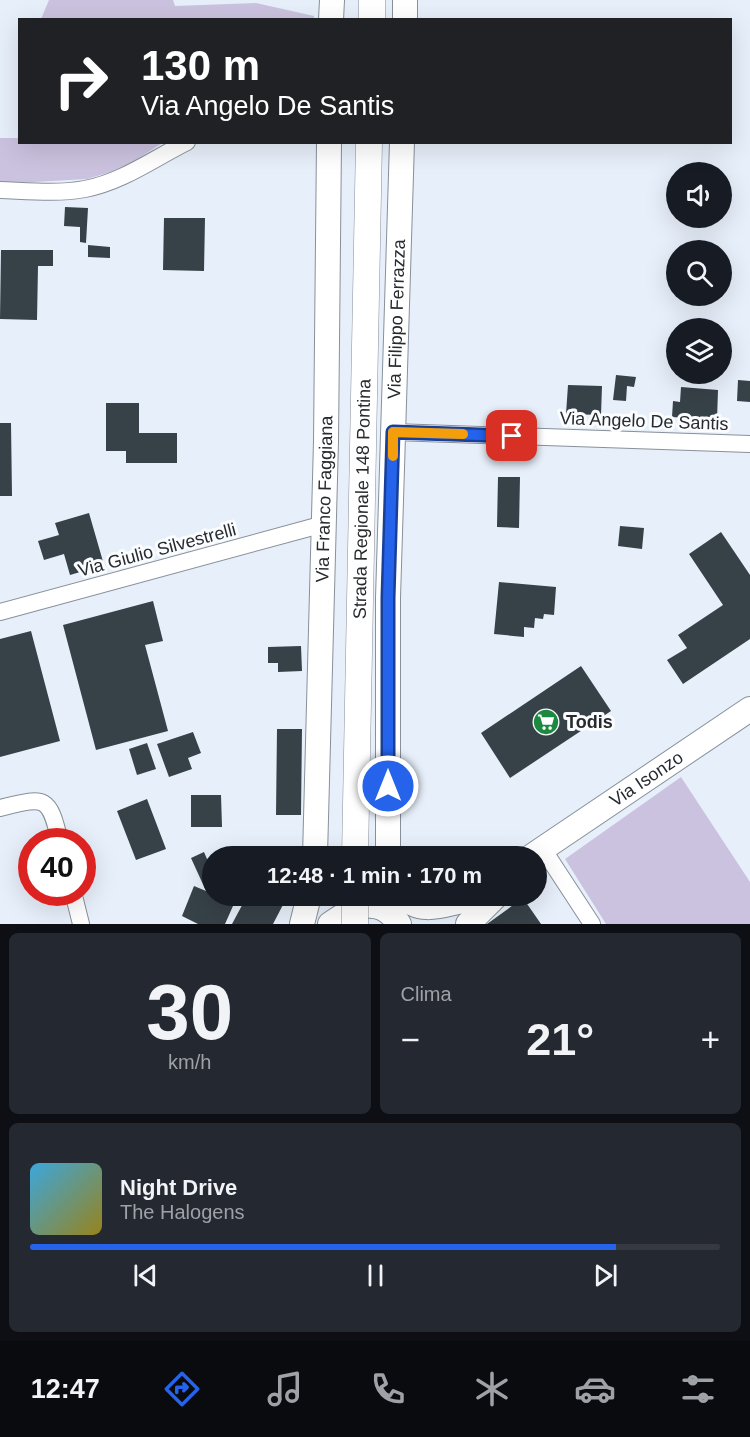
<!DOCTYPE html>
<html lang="it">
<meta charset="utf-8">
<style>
:root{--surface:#171b24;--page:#242831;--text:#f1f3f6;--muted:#9ea1a6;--line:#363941;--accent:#2563eb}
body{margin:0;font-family:Helvetica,sans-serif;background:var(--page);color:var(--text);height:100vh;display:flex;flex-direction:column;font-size:22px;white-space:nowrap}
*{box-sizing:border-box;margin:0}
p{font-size:20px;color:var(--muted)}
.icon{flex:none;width:33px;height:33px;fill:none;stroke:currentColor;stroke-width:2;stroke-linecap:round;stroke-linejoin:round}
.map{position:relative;height:924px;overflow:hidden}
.side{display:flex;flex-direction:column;gap:9px;padding:9px;background:#0d0f14;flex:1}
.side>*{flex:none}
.guide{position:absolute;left:18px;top:18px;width:714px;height:126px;border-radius:0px;box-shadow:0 6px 24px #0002;background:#202124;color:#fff;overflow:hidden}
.controls{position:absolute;left:666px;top:162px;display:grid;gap:12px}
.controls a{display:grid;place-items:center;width:66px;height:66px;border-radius:50%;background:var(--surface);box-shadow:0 6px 24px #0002;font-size:30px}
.speed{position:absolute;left:18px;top:828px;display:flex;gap:12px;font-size:30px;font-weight:700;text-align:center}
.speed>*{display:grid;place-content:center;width:78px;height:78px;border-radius:50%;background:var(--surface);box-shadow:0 6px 24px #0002;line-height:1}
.speed .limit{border:9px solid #d22;background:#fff;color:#111}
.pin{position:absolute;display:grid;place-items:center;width:51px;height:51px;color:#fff;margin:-26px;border-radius:12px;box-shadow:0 3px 9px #0006}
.me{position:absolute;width:66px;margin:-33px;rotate:0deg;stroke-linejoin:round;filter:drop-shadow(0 0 4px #0008)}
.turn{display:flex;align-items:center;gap:21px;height:126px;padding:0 24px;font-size:27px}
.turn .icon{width:78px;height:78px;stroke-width:2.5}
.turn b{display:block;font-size:42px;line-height:51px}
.big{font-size:45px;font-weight:700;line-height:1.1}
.side .tile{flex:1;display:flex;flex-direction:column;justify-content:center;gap:9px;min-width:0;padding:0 21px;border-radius:9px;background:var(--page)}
.side .dial{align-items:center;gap:0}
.dial b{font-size:78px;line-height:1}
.song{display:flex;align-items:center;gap:18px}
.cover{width:72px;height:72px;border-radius:9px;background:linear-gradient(135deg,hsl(200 70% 55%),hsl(50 70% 35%))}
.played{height:6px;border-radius:3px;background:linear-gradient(90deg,var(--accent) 85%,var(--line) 85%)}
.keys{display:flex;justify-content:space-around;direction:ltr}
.heat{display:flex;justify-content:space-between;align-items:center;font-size:33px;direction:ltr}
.side .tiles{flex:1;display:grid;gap:9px;grid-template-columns:1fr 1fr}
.tile:last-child{grid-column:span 2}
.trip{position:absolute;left:202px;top:846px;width:345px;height:60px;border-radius:30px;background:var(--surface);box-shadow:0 6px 24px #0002;font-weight:700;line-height:60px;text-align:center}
.tabs{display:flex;height:96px;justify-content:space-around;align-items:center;background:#090b0e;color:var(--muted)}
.tabs .icon{width:42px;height:42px}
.tabs .current{color:var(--accent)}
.tabs b{font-size:27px;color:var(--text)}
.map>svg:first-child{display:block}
.green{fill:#cbc2df}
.building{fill:#374148}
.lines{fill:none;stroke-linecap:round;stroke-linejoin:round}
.street-casing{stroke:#88909a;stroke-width:18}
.secondary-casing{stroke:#88909a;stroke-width:26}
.primary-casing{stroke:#88909a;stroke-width:27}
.street{stroke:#fff;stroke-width:16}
.secondary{stroke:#fff;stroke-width:24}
.primary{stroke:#fff;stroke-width:26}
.primary-bridge-casing{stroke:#88909a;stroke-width:27;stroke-linecap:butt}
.primary-bridge{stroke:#fff;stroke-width:26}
.route-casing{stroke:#184099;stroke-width:15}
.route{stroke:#2563eb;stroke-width:10}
.slow{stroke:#f59e0b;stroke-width:10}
.labels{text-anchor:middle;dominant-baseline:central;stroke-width:6;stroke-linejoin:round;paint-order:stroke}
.street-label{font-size:18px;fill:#272a2e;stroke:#fafcfe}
.poi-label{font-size:18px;font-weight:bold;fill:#272a2e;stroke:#fafcfe;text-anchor:start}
</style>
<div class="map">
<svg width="750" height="924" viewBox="0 0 750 924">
<rect width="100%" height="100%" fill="#e7effa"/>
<!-- green -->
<path class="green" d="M49,0H173L175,6L256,3L314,16V19H41Z
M0,138H19L20,142L162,143L124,168L87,179L0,184Z
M681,777L750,882V924H606L565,859Z"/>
<!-- building -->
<path class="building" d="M65,207L88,208L86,243L80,242V227L64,226Z
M164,218H205L204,271L163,270Z
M88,245L110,247V258L88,257Z
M1,250H53V266H38L37,320L0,319Z
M616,375L636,377L634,387L627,386L626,401L613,400Z
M738,380L750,381V402L737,401Z
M568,385L602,386L601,415L566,414Z
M681,387L718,390L717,420L672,417L673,401L680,402Z
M106,403H139V433H177V463H126V451H106Z
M0,423H11L12,496H0Z
M498,477H520L519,528L497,527Z
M89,513L104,565L70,575L64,554L44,560L38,541L59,535L55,523Z
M620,526L644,528L642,549L618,546Z
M721,532L750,575V639L683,684L667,660L687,648L678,635L723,605L689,554Z
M499,582L556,587L554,615L544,614L543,619L535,618L534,628L524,627V637L494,634Z
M153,601L163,641L145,645L168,731L96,750L63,625Z
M31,631L60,741L0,757V639Z
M301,646L302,671L278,672V663H268V647Z
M581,666L611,711L510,778L481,733Z
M277,729H302L301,815H276Z
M193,732L201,753L188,758L192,769L169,777L157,744Z
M147,743L156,769L137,775L129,749Z
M191,795H221L222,827H191Z
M147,799L166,849L136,860L117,811Z
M204,852L213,873V896H230L228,903L233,906L225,924H198L182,916L194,886L206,891L191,858Z
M247,896H279L286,899L273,924H232Z
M523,898L541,924H487Z"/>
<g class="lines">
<!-- street casing -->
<g class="street-casing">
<path id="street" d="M0,190C28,191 57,194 85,189C122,182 153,159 187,142
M393,432L750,444
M0,612L324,524
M0,808C45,797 49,794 60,842
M543,849L592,924
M73,892L81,924"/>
</g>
<!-- secondary casing -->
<g class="secondary-casing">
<g id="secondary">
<path d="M331,20L332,0"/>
<path d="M405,20V0"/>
<path id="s1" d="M315,856L326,441L329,142"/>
<path id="s2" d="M388,856V598L402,142"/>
<path id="s3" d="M532,856L750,709"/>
<path d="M402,896C420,914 440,906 462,901"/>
<path d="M302,924L309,896"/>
<path d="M330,924C354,907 379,893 399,924"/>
<path d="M468,924L496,896"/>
</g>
</g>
<!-- primary casing -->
<g class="primary-casing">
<g id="primary">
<path d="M372,20V0"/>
<path id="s4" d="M355,856L369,142"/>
</g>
</g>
<!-- street -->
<use href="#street" class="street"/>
<!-- secondary -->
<use href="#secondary" class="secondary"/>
<!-- primary -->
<use href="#primary" class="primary"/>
<!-- primary-bridge casing -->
<g class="primary-bridge-casing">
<path id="primary-bridge" d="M355,924V896"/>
</g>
<!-- primary-bridge -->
<use href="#primary-bridge" class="primary-bridge"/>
</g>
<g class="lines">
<!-- route casing -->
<g class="route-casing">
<path id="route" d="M388,786V598L393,432L512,436"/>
</g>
<!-- route -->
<use href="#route" class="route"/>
<!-- slow -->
<path class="slow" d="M393,456V432L463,434"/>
</g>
<!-- icons -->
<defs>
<g id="supermarket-disc" transform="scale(1.35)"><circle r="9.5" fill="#1d8940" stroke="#fafcfe"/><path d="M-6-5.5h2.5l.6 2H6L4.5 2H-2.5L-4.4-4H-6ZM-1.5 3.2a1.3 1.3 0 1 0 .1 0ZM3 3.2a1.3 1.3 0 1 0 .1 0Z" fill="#fff"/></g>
</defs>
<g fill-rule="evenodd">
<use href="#supermarket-disc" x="546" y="722"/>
</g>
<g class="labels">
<!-- street labels -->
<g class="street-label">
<text stroke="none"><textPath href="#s2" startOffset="537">Via Filippo Ferrazza</textPath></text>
<text transform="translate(644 421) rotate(2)">Via Angelo De Santis</text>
<text stroke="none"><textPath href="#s4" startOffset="357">Strada Regionale 148 Pontina</textPath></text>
<text stroke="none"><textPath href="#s1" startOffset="357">Via Franco Faggiana</textPath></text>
<text transform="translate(157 550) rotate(-15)">Via Giulio Silvestrelli</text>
<text stroke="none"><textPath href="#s3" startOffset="138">Via Isonzo</textPath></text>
</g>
<!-- poi labels -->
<g class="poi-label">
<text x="566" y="722">Todis</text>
</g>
</g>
</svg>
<div class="controls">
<a><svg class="icon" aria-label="sound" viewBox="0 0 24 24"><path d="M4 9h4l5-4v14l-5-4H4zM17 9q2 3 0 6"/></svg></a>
<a><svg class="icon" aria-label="search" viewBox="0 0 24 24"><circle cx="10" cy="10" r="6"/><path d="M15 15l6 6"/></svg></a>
<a><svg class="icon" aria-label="layers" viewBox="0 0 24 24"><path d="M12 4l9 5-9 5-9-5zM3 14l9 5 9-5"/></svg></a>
</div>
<div class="speed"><div class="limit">40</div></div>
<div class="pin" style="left:512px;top:436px;background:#d93025"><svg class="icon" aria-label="arrive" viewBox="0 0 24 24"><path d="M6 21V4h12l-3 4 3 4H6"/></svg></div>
<svg class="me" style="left:388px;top:786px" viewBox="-20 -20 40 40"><circle r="17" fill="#2563eb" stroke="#fff" stroke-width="3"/><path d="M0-11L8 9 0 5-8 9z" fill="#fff"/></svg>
<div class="trip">12:48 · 1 min · 170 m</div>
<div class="guide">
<div class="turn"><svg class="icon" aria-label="right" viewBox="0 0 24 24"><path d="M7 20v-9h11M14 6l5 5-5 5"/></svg><div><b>130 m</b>Via Angelo De Santis</div></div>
</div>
</div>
<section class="side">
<div class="tiles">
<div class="tile dial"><b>30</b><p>km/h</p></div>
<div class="tile"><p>Clima</p>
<div class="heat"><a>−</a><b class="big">21°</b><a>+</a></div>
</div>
<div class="tile">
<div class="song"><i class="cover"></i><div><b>Night Drive</b><p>The Halogens</p></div></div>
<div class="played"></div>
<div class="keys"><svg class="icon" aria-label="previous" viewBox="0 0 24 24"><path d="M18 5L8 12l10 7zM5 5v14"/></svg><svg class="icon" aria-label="pause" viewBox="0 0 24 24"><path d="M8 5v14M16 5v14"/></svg><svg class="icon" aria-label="next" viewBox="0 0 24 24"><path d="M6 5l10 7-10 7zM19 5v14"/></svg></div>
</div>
</div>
</section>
<nav class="tabs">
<b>12:47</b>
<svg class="icon current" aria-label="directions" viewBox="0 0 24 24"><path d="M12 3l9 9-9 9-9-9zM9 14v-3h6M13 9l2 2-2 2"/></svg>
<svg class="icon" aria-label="music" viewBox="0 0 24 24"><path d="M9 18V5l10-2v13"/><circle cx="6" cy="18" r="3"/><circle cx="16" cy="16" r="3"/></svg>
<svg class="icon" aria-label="phone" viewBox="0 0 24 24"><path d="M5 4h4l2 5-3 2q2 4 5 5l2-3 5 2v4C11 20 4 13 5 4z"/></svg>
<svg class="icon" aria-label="climate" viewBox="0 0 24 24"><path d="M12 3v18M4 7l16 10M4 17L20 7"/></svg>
<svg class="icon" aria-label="car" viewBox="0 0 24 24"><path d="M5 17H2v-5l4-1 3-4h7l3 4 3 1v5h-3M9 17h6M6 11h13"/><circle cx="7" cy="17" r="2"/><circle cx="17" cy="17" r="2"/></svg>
<svg class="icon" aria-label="filters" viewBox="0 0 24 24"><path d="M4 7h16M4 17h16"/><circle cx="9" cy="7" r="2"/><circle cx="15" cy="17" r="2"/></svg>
</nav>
